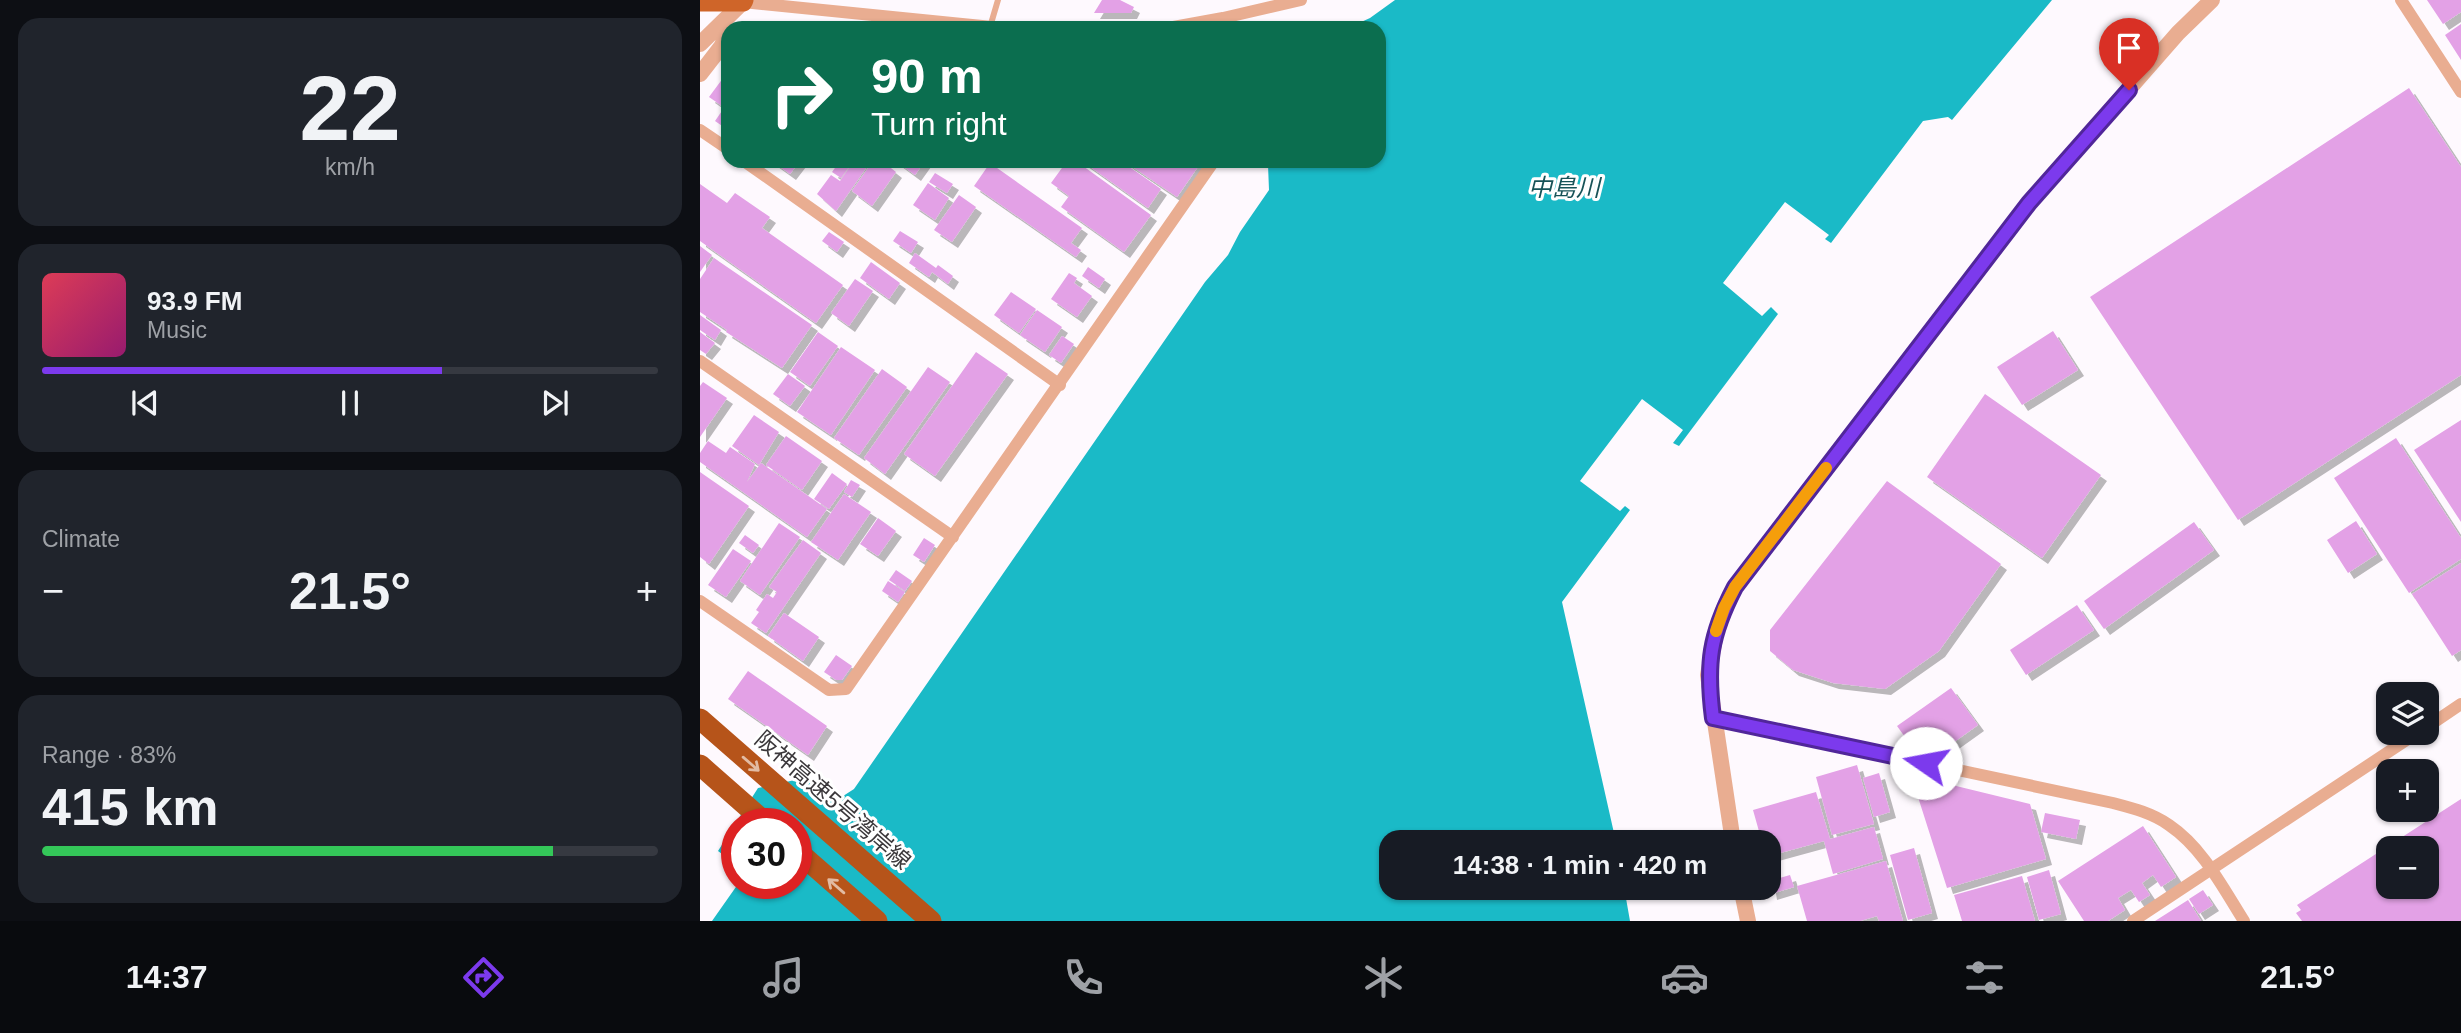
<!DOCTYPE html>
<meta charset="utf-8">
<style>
:root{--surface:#171b24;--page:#20242c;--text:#f1f3f6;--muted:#9ea1a6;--line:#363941;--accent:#7c3aed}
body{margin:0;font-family:Helvetica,"Noto Sans JP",sans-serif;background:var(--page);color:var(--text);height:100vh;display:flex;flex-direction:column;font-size:26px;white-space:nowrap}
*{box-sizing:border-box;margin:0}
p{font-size:23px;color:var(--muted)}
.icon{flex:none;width:38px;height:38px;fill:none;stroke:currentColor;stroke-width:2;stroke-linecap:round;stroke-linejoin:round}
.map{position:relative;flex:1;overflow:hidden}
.side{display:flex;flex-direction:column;gap:18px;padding:18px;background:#0d0f14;width:700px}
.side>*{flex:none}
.guide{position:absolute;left:21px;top:21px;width:665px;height:147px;border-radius:21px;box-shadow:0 2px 5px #0004;background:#0b6e4f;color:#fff;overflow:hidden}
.controls{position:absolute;left:1676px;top:682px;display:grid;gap:14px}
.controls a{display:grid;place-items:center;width:63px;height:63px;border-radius:14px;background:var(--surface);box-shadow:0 2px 5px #0004;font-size:35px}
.speed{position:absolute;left:21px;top:808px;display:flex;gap:14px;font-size:35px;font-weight:700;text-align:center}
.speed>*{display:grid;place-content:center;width:91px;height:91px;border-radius:50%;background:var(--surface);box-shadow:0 2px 5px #0004;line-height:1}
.speed .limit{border:10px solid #d22;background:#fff;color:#111}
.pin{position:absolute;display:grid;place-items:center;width:60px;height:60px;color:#fff;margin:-72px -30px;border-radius:50% 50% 50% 0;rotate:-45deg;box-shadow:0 0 7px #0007}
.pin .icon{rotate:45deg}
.me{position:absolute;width:77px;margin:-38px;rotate:282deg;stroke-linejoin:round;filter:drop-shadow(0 0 5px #0008)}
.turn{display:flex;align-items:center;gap:24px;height:147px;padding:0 35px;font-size:32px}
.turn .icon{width:91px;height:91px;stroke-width:2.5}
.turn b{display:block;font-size:49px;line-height:60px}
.big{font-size:52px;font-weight:700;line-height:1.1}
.side .tile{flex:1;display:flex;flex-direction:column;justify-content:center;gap:10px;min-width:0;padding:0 24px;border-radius:21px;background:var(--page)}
.side .dial{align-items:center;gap:0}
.dial b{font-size:91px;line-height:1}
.song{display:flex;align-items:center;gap:21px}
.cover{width:84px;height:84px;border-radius:10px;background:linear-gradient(135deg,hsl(350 70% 55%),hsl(320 70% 35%))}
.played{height:7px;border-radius:4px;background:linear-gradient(90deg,var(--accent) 65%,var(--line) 65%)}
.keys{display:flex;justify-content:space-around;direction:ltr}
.heat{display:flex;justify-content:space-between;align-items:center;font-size:38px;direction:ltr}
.charge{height:10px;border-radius:5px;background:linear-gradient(90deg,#34c759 83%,var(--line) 0)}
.trip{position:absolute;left:679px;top:830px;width:402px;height:70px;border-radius:21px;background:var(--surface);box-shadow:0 2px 5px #0004;font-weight:700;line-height:70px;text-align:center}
.tab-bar{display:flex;height:112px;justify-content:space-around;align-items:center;background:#090b0e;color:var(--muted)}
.tab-bar .icon{width:49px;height:49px}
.tab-bar .active{color:var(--accent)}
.tab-bar b{font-size:32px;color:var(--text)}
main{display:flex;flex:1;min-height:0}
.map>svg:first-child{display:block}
.water{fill:#1abac7}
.building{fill:#e3a1e6;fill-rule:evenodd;filter:url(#shadow)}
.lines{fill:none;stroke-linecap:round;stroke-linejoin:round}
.service{stroke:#e9ad91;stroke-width:6}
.minor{stroke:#e9ad91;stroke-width:12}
.tertiary{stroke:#e9ad91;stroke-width:16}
.primary{stroke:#cf6529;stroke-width:19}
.motorway{stroke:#b6541a;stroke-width:21}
.oneway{stroke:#e2bba3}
.route-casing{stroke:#51269a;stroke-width:18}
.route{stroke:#7c3aed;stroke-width:12}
.slow{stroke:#f59e0b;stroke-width:12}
.labels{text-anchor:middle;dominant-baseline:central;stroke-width:6;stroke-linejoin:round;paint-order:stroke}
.street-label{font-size:23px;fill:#3b383b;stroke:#fff}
.water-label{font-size:24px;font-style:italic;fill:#175358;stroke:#fff}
</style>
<main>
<section class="side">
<div class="tile dial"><b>22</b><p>km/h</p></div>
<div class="tile">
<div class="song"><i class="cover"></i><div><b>93.9 FM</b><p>Music</p></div></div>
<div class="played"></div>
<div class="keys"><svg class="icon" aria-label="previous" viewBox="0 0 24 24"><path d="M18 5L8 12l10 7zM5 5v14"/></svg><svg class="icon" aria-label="pause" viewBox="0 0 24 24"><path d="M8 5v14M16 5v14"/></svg><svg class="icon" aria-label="next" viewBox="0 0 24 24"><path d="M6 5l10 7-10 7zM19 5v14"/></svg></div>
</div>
<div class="tile"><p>Climate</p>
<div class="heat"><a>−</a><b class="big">21.5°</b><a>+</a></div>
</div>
<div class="tile"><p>Range · 83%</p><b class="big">415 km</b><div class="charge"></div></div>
</section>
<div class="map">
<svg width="1761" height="921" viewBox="0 0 1761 921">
<defs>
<filter id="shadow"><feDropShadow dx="6" dy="6" stdDeviation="0" flood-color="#0004"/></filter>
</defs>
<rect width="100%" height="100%" fill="#fef9fe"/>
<!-- water -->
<path class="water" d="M695,0H1352L1252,120L1248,117L1223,121L1131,243L1125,239L1129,235L1085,202L1023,283L1062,316L1071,307L1078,314L979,446L973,443L983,430L942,399L880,481L920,511L925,506L930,510L862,602L916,842H691V887H924L930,921H12L38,884H96V824H37V865L18,851L58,788L104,778L140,798L154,789L505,282L528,255L540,232L569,190L568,165L561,161H679V28H648L670,18Z"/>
<!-- building -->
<path class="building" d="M402,0H420L434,7L431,13H394Z
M1727,0H1761V12L1743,24Z
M1761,24V60L1745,35Z
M26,74L28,76V98L22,106L9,97Z
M1709,88L1761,167V375L1538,520L1390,297Z
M28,102V130L15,121Z
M72,161H100L90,174Z
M140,161H153L141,178L132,172Z
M154,161H171L136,211L117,194L131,175L140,181Z
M173,161H182L196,172L172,206L152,191Z
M196,161H225L215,175Z
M367,161H376L451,215L424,252L361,207L369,196L351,183Z
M382,161H421L461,189L448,208Z
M424,161H502L477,197Z
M290,163L382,228L371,243L381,250L376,257L274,186Z
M235,173L253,184L247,193L229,182Z
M228,183L249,198L235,220L213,205Z
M0,184L27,203L35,193L70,217L62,228L143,285L116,323L0,241Z
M259,195L276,207L252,242L234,230Z
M200,231L218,242L211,253L193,241Z
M129,232L144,242L137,252L122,241Z
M0,246L12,255L0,272Z
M215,253L236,268L238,265L253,276L248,284L232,272L229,277L209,263Z
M14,258L112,325L82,368L26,332L27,330L0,312V279Z
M171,262L200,283L189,299L160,278Z
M388,267L405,279L399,288L382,276Z
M369,273L377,278L374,283L392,296L377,317L351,299Z
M155,279L173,291L149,326L131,313Z
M311,292L336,309L319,333L294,315Z
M337,310L362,327L345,352L320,335Z
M0,315L21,330L15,340L0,330Z
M1353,331L1378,370L1322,405L1297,367Z
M0,332L15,343L6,354L0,350Z
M118,332L138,346L110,386L90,372Z
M362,336L374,344L361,363L349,355Z
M141,347L175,370L131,435L97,412Z
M276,352L308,374L235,476L204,454Z
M228,367L250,382L185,474L164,458Z
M182,369L207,387L159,455L134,438Z
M88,374L105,386L90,406L73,394Z
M3,382L27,398L0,437V386Z
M1285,394L1401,475L1342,558L1227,477Z
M54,415L79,432L59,465L32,446Z
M1761,420V522L1714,450Z
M86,436L122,461L102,490L66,465Z
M1696,438L1761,538V559L1709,593L1634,478Z
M8,441L26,453L30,447L55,464L47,482L61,463L127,509L107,537L0,462V453Z
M0,472L49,506L9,564L0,557Z
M132,473L147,484L129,509L114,499Z
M151,480L160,485L152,497L144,492Z
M1187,481L1301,564L1239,651L1185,689L1133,683L1093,670L1070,651V630Z
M144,494L171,512L138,560L111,542Z
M178,518L196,531L178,556L160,544Z
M1656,521L1677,554L1648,573L1627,540Z
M1494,522L1514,550L1404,629L1384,601Z
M79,523L100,537L60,595L40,581Z
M45,535L59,545L53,553L39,543Z
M224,538L235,545L224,562L213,555Z
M103,540L121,553L66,633L51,623L59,612L56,610L67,594L73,598L77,592L69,587Z
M33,549L51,561L26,597L8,585Z
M1761,563V650L1752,656L1712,594Z
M196,570L212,581L205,591L189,580Z
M188,581L205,592L198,602L182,591Z
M1377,605L1394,630L1326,675L1310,650Z
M84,613L119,637L103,661L68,636Z
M136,655L152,666L142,680H136L124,672Z
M48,671L127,726L108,755L28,699Z
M1251,688L1278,725L1243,750L1229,731L1210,744L1197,726Z
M1157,765L1174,824L1132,835L1116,777Z
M1179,773L1190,812L1174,817L1163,778Z
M1211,775L1330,804L1346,859L1247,888Z
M1116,792L1130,839L1174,827L1183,859L1133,874L1124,841L1069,856V842H1062L1053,810Z
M1761,799V921H1602L1596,913L1601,910L1597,905ZM1689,849H1727V887H1689Z
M1345,813L1380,820L1376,839L1341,832Z
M1443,826L1476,877L1461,887L1453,875L1442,883L1450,895L1439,902L1431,890L1418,898L1425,910L1408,921H1384L1358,881Z
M1214,848L1232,913L1208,920L1190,855Z
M1186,861L1203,921H1179L1177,916L1160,921H1107L1097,886Z
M1349,870L1361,914L1339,920L1327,877Z
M1090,875L1094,887L1071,894L1069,881Z
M1322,876L1335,921H1262L1254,895Z
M1503,890L1513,905L1499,914L1489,899Z
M1488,900L1501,921H1455Z"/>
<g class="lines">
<!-- service -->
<path class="service" d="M290,27L298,0"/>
<!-- minor -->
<path class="minor" d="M1701,0L1761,92
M43,2L302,28
M468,28L523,18L601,0
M0,130L28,149
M44,161L360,385
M0,361L253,537
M0,601L129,690L146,689L514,161
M1013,718L1413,803C1432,808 1452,813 1469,825C1503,848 1523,888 1544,921
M1727,727L1761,704
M1433,921L1717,733"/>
<!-- tertiary -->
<path class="tertiary" d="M0,44L43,2
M0,74L21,47L28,33
M1033,842L1008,675L1016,633L1024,608L1035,587L1329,203L1478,33L1512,0
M1041,887L1048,921"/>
<!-- primary -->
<path class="primary" d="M0,2H43L44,0"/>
<!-- motorway -->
<path class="motorway" d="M0,719L231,921
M0,765L67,824
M96,850L177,921"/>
</g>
<!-- one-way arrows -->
<defs><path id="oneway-shaft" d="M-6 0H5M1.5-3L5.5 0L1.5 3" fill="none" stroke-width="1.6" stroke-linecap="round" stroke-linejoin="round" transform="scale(1.75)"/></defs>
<g class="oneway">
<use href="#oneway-shaft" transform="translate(51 764) rotate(41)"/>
<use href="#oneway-shaft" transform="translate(136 886) rotate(-139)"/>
</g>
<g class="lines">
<!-- route casing -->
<g class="route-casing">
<path id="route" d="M1226,763L1013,718C1006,664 1010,635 1035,587L1329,203L1429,90"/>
</g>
<!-- route -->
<use href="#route" class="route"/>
<!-- slow -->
<path class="slow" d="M1016,631L1024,608L1035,587L1126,468"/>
</g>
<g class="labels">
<!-- street labels -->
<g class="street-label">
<text transform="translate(133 800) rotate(41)">阪神高速5号湾岸線</text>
</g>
<!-- water labels -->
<g class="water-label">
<text x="864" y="187">中島川</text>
</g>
</g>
</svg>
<div class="controls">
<a><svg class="icon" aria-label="layers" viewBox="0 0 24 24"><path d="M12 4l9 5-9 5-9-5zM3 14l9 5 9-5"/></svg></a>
<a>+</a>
<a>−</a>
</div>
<div class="speed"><div class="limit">30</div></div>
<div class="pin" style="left:1429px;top:90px;background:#d93025"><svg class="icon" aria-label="arrive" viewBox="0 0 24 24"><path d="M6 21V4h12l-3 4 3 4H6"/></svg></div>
<svg class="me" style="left:1226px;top:763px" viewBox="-20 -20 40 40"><circle r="19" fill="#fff"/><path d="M0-13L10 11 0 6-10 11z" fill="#7c3aed"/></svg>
<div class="trip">14:38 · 1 min · 420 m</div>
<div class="guide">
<div class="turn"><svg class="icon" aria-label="right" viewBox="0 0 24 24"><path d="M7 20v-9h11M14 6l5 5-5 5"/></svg><div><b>90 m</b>Turn right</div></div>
</div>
</div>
</main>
<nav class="tab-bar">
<b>14:37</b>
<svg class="icon active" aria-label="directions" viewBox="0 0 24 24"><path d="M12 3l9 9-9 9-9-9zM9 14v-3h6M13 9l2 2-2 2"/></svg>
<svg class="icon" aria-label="music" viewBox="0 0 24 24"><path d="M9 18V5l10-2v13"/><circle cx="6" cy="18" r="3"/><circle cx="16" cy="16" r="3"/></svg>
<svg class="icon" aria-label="phone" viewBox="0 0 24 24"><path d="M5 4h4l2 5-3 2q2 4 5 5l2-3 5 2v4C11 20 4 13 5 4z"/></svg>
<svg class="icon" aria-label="climate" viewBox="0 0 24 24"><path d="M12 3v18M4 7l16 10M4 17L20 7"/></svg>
<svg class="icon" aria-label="car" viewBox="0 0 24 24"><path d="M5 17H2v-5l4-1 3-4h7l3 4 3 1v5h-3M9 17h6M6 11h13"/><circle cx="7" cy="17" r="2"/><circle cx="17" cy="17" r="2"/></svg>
<svg class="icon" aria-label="filters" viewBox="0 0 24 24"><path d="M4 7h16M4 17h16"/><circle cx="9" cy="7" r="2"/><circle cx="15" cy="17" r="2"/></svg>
<b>21.5°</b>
</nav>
